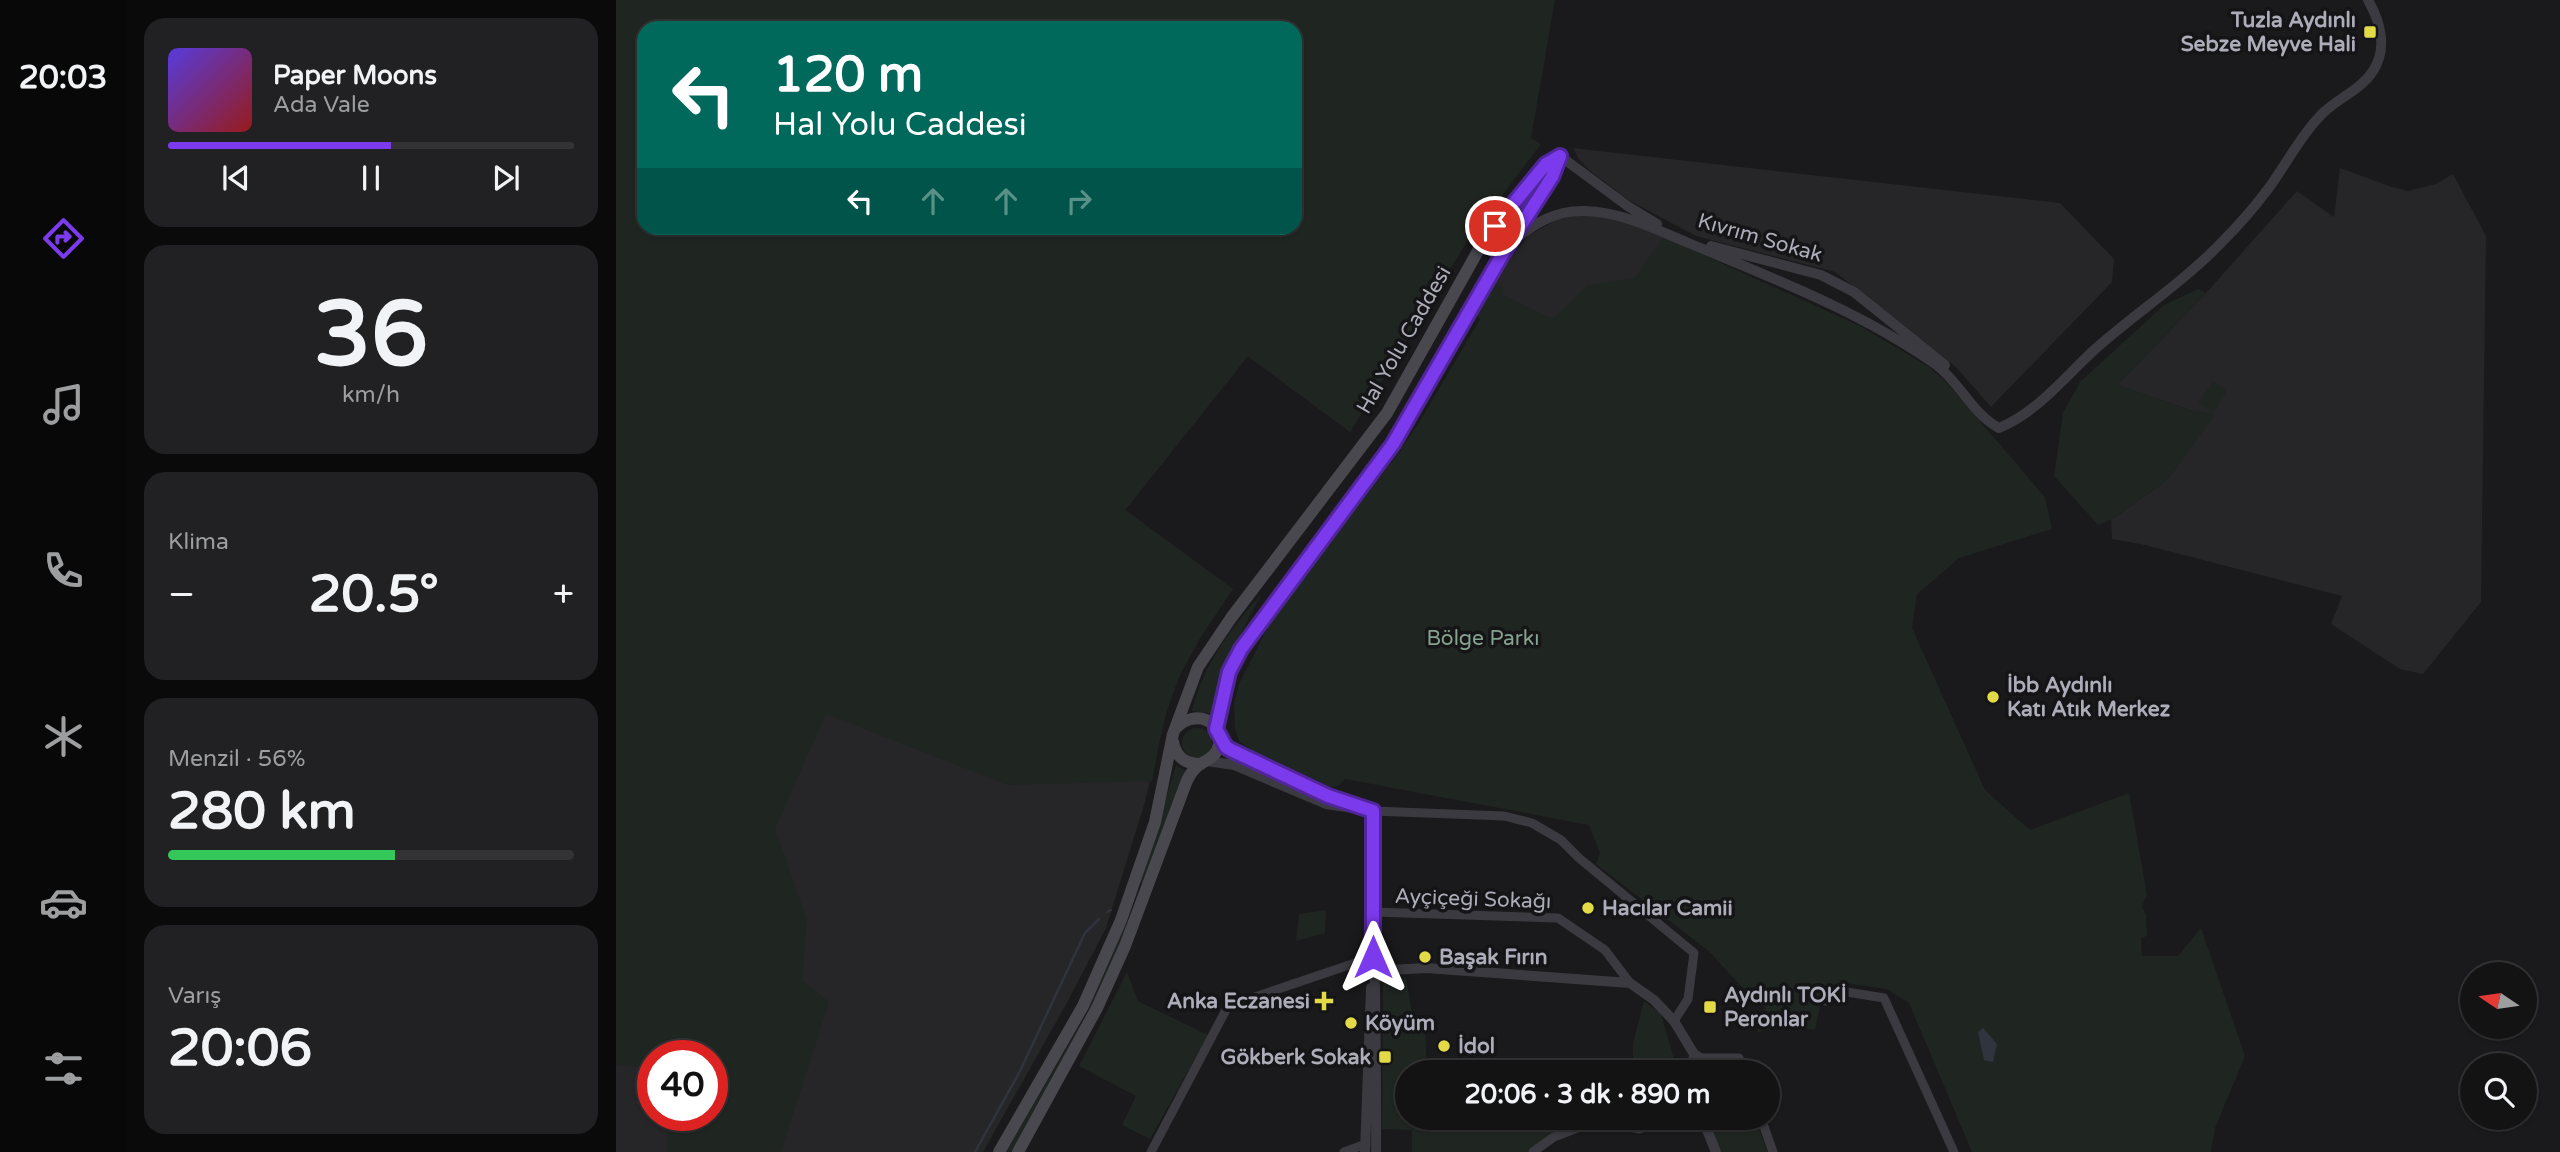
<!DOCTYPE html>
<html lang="tr">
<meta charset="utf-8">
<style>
:root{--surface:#141314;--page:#212022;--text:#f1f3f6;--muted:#9d9ea0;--line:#333234;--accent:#7c3aed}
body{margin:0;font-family:"Varela Round",sans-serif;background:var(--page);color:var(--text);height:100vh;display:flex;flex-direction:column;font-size:26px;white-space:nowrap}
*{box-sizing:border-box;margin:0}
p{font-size:23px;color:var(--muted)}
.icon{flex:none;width:38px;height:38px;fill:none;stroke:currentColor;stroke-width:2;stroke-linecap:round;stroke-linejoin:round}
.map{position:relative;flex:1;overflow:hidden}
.details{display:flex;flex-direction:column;gap:18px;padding:18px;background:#0b0a0b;width:490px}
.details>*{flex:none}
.top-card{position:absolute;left:21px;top:21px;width:665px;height:214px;border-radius:21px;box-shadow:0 2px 5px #0004,0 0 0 2px var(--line);background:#00695c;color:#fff;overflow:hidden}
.needle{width:46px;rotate:283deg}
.fabs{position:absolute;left:1844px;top:962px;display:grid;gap:14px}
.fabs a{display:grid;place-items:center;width:77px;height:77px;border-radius:50%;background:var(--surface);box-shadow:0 2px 5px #0004,0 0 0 2px var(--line);font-size:35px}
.speed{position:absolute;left:21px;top:1040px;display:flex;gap:14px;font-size:35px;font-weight:700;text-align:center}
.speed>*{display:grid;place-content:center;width:91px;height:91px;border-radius:50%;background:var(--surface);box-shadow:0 2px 5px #0004,0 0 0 2px var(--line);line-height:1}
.speed .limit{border:10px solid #d22;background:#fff;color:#111}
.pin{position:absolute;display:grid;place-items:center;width:60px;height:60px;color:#fff;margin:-30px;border:4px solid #fff;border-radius:50%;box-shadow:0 2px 7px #0007}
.me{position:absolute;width:77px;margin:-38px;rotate:0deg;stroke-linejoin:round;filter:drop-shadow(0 0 5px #0008)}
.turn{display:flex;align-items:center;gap:24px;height:147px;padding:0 21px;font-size:32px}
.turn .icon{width:91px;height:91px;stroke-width:2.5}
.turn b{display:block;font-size:49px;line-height:60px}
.lanes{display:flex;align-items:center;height:66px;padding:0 21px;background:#0003;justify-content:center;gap:35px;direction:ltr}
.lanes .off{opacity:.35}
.big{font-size:52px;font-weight:700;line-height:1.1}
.details .tile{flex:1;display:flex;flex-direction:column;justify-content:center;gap:10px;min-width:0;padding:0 24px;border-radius:21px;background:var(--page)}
.details .dial{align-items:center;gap:0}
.dial b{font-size:91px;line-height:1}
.song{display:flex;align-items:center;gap:21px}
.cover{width:84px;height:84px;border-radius:10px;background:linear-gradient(135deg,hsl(250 70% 55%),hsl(0 70% 35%))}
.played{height:7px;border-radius:4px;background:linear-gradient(90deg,var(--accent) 55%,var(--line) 55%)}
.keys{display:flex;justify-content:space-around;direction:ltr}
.heat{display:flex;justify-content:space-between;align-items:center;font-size:38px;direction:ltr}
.charge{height:10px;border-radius:5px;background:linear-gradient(90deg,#34c759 56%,var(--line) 0)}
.trip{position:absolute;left:779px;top:1060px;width:385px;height:70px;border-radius:35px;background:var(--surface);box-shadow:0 2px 5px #0004,0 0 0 2px var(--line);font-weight:700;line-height:70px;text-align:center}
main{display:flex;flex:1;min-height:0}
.tabs{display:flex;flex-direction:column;width:126px;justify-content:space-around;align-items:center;background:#080808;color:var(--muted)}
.tabs .icon{width:49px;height:49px}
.tabs .current{color:var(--accent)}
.tabs b{font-size:32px;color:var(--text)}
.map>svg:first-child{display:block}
.built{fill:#262528;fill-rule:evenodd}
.green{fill:#1f2622;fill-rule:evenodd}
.water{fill:#30343e}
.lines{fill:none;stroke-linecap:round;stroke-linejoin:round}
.stream{stroke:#30343e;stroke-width:2.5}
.minor{stroke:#3b3a40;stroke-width:9}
.tertiary{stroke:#3b3a40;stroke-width:10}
.secondary{stroke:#49484f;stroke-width:12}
.route-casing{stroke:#51269a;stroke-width:18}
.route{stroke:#7c3aed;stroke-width:12}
.poi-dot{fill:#e3da48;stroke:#151416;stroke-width:2.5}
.labels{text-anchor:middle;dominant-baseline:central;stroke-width:7;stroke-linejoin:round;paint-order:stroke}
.poi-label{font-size:21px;font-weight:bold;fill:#acadb9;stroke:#151416;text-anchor:start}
.street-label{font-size:21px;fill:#acadb9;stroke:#151416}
.park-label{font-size:21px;fill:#85a38f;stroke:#151416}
</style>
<main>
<nav class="tabs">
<b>20:03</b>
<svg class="icon current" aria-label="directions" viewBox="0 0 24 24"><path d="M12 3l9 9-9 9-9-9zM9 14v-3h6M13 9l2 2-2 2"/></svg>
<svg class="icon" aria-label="music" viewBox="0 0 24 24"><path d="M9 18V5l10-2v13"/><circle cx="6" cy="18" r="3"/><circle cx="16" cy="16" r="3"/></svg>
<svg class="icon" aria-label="phone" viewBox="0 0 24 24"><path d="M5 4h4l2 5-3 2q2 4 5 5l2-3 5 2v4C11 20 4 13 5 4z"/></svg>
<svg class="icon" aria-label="climate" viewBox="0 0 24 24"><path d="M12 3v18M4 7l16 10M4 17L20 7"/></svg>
<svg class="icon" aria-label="car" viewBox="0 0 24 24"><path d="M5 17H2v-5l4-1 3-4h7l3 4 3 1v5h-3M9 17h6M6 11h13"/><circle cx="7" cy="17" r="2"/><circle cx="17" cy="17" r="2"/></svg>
<svg class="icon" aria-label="filters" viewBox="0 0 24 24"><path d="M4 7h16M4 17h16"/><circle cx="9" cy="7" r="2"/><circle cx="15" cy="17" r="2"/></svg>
</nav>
<section class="details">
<div class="tile">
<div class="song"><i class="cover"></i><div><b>Paper Moons</b><p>Ada Vale</p></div></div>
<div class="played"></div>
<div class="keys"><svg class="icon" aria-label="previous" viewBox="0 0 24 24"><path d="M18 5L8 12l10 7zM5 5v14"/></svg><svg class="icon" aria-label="pause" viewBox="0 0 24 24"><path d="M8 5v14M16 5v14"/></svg><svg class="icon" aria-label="next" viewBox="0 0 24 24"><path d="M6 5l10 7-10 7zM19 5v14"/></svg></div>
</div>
<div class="tile dial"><b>36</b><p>km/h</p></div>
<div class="tile"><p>Klima</p>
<div class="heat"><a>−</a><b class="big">20.5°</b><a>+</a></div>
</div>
<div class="tile"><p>Menzil · 56%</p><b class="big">280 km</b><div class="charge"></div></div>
<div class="tile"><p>Varış</p><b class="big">20:06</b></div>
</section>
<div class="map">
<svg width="1944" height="1152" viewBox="0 0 1944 1152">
<rect width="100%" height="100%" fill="#1a191b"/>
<!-- built -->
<path class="built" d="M0,0H927L850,243L734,432L632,356L509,510L617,589L584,638L563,677L550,713L529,802L490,928L452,1001L367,1152H0ZM28,28H679V228H28ZM37,1055H96V1115H37Z
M957,148L1444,203L1498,259L1496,282L1375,407L1340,367L1219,272L1080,236L1014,201L973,170L962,158Z
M1724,168L1773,186L1792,191L1820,184L1837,174L1870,236L1865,602L1807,674L1784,669L1715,624L1726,596L1529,545L1496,539L1495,520L1551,480L1598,415L1574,410L1501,385L1590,293L1681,191L1718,217Z
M963,215L983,216L1015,224L1048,237L1021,280L938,320L884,307L880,283L898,253L913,235L941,220Z"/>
<!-- green -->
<path class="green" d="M0,0H939L915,138L925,144L850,243L734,432L632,356L509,510L617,589C598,617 577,645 563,677C548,710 543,746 536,781L392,785L210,714L159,829L191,920L186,980L213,1002L165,1152H51L52,1115H96V1055H37V1068L0,1065ZM28,28H679V228H28Z
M1048,237L1244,326L1313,367L1331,383L1429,497L1436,529L1343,558L1301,594L1296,628L1369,790L1414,830L1513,793L1531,895L1526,906L1530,916L1531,936L1525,938L1526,956H1562L1585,928L1629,1056L1599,1128L1595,1152H1356L1293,1003L1271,989L1230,983L1206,997L1199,1030L1168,1026L1141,1032L1150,1008L1128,990L1094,952L980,864L984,853L973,825L729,779L722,786L715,787L636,750L623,741L619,728L618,704L623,684L655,621L784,451L804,421L864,319L860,316L880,283L888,288L886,294L926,314L938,318L972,285L1018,278Z
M1582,289L1590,293L1501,385L1574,410L1599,415L1551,480L1495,520L1482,525L1438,476L1447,413L1464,382L1548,305Z
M1597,381L1611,391L1597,413L1582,403Z
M646,593L614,654L605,676L598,714L576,711C586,666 616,627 646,593Z
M566 743a15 15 0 1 1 30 0a15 15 0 1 1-30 0Z
M560,765L574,774L527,883L525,882Z
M710,910L709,933L680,941L683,914Z
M509,925L511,926C480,1005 437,1078 395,1152H390L472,1011Z
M511,972L522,1001L592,1035L534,1139L506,1125L520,1096L463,1066Z
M790,977L798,1025L809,1028L811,1073H791V1118H970V1121L937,1133L912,1152H796V1130L766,1129L767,985L771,982Z
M1028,1001L1045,1014L1062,1073H1017V1043Z
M1089,1118H1138L1152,1152H1106Z"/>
<!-- water -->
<path class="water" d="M1367,1028L1381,1044L1377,1062L1368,1060L1362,1032Z"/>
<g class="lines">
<!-- stream -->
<path class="stream" d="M491,912L495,910
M359,1152L404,1071L469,933L483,919"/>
<!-- minor -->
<path class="minor" d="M757,811L888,816L916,823L945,840L963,858L1078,953L1072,999L1058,1021
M757,912L942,918L989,950L1014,983
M1209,1001L1231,992L1268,998L1338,1152
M1078,1054L1086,1058H1123L1128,1073
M1145,1118L1157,1152
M535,1152L612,1006L757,957
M728,1152L750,1144
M917,1152L938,1137L964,1127L991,1123L1024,1129L1049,1118"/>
<!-- tertiary -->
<path class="tertiary" d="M944,156L1013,207L1041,224
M897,241C919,223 940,210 969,211C1007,212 1041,230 1075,244C1159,279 1245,312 1319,364C1344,382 1356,414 1383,428C1421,412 1447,379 1477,351C1518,314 1565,284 1603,245C1620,228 1638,208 1652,189C1670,165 1684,136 1705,115C1720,99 1745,90 1757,71C1772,48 1764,21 1752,0
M1095,246L1205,275L1238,292L1329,365
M603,736L615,750L731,803
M591,761L618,765L710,804L757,811
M757,811C757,925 761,1038 760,1152
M757,971L810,968L1014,983L1038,1000L1058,1021L1078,1054L1076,1073
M1086,1118L1100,1152
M749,1152L755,988"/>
<!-- secondary -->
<path class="secondary" d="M600,729L613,672L625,649L777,444L886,255L936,177L944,156
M557,742C560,757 569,764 585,764
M383,1152L467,1006L505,920L539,822L557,734L582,667L615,618L771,413L867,242L890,211L930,164L944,156
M402,1152L481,1008L509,946L570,783C573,776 577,769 583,765C592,759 600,757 603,745C607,719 578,710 561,727"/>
</g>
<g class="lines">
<!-- route casing -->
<g class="route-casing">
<path id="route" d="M757,957V811L712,796L615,750L610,747L600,729L613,672L625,649L777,444L886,255L936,177L944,156L930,164L879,226"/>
</g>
<!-- route -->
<use href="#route" class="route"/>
</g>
<!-- markers -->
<g class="poi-dot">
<rect x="1747" y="25" width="14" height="14" rx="3.5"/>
<circle cx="1377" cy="697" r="7"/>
<circle cx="972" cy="908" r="7"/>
<circle cx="809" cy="957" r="7"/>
<path d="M704.5 990.5h7v7h7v7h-7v7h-7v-7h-7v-7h7z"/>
<rect x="1087" y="1000" width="14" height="14" rx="3.5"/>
<circle cx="735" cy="1023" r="7"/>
<circle cx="828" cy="1046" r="7"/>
<rect x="762" y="1050" width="14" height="14" rx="3.5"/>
</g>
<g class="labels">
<!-- poi labels -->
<g class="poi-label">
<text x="1740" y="20" text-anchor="end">Tuzla Aydınlı<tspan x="1740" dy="24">Sebze Meyve Hali</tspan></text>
<text x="1391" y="685">İbb Aydınlı<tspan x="1391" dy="24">Katı Atık Merkez</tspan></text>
<text x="986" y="908">Hacılar Camii</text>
<text x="823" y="957">Başak Fırın</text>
<text x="1108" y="995">Aydınlı TOKİ<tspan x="1108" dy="24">Peronlar</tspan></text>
<text x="694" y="1001" text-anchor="end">Anka Eczanesi</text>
<text x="749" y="1023">Köyüm</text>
<text x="842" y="1046">İdol</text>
<text x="755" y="1057" text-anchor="end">Gökberk Sokak</text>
</g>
<!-- street labels -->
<g class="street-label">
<text transform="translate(1144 238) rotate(16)">Kıvrım Sokak</text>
<text transform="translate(788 340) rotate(-60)">Hal Yolu Caddesi</text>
<text transform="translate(857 899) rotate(2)">Ayçiçeği Sokağı</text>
</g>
<!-- park labels -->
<g class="park-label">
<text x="867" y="638">Bölge Parkı</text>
</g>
</g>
</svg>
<div class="fabs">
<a><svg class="needle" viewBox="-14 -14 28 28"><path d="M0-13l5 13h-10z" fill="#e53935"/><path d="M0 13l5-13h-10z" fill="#9d9ea0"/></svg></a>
<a><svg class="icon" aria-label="search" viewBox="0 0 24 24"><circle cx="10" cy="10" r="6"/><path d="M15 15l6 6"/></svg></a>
</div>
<div class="speed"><div class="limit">40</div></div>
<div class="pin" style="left:879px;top:226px;background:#d93025"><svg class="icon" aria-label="arrive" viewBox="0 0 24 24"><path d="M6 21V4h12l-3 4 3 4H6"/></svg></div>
<svg class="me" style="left:757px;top:957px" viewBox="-20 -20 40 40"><path d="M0-17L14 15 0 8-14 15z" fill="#7c3aed" stroke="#fff" stroke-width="4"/></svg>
<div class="trip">20:06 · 3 dk · 890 m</div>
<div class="top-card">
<div class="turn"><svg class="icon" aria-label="left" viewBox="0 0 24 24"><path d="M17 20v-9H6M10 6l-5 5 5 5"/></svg><div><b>120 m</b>Hal Yolu Caddesi</div></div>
<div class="lanes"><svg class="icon" aria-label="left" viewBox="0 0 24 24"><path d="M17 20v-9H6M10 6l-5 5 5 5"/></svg><svg class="icon off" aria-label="ahead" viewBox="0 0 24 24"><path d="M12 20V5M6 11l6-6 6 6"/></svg><svg class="icon off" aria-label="ahead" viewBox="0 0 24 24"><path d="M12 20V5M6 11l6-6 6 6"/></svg><svg class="icon off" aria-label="right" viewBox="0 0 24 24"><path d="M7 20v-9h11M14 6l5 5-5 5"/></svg></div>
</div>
</div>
</main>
